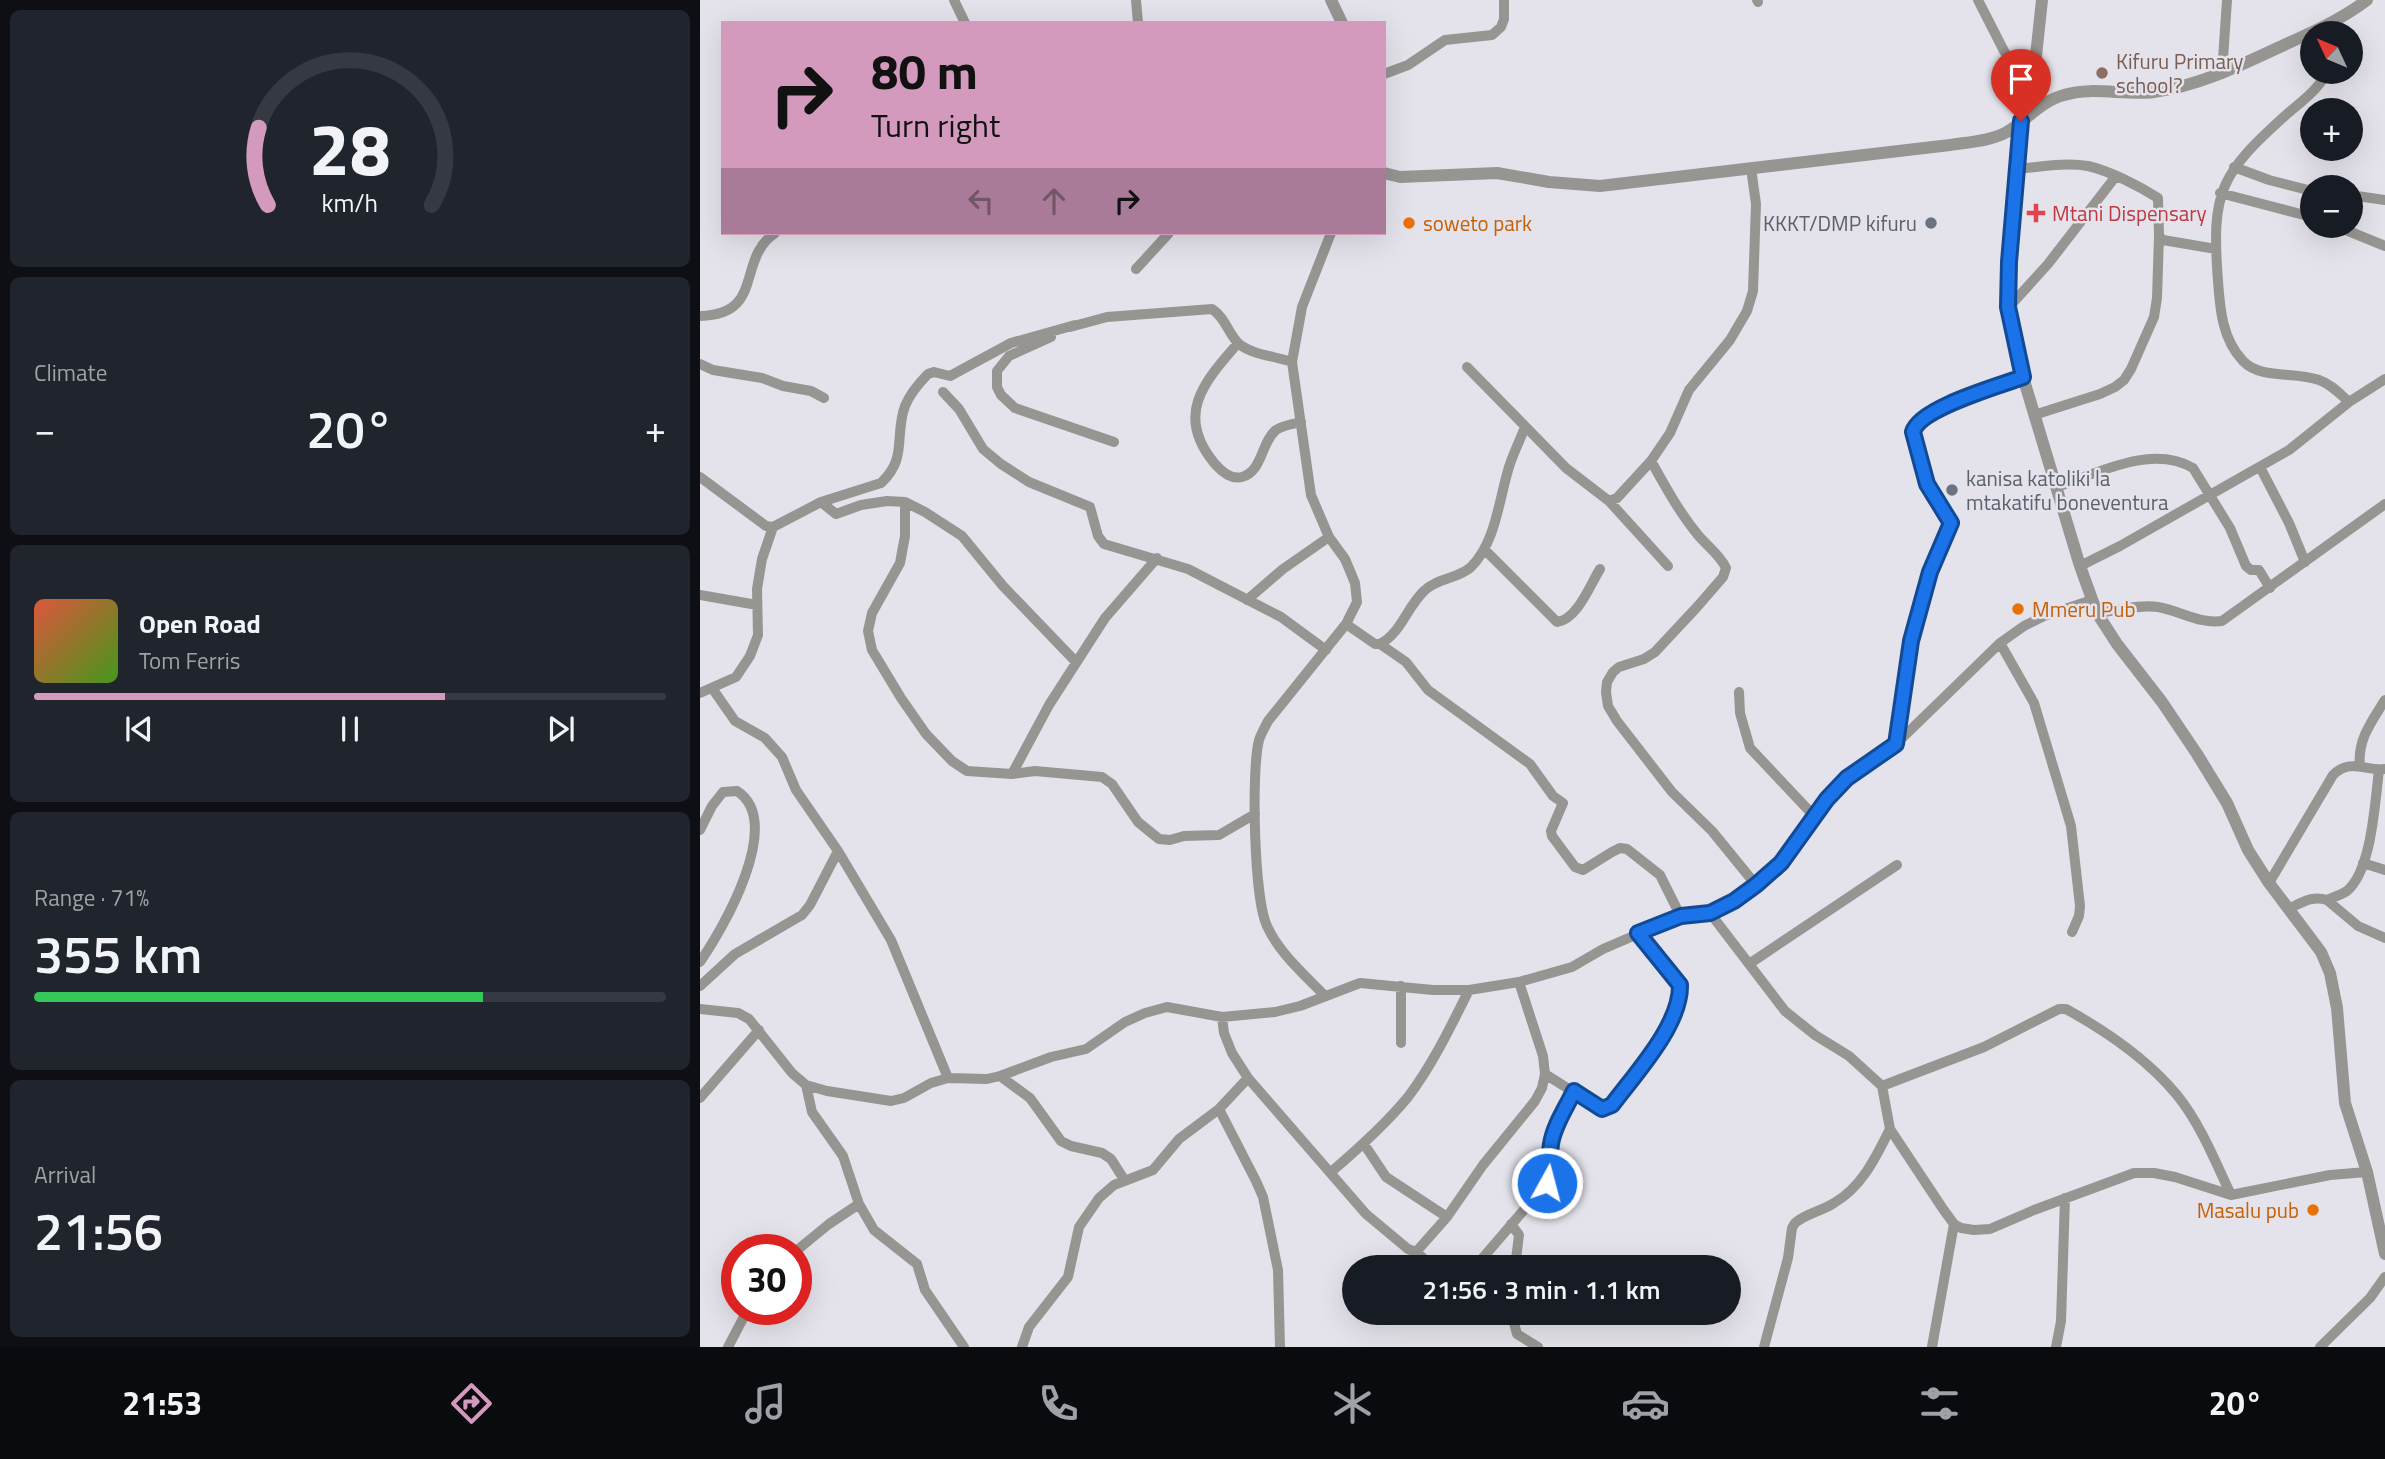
<!DOCTYPE html>
<meta charset="utf-8">
<style>
:root{--surface:#171b24;--page:#20242c;--text:#f1f3f6;--muted:#9ea1a6;--line:#363941;--accent:#d49abe}
body{margin:0;font-family:"Titillium Web",sans-serif;background:var(--page);color:var(--text);height:100vh;display:flex;flex-direction:column;font-size:26px;white-space:nowrap}
*{box-sizing:border-box;margin:0}
p{font-size:23px;color:var(--muted)}
.icon{flex:none;width:38px;height:38px;fill:none;stroke:currentColor;stroke-width:2;stroke-linecap:round;stroke-linejoin:round}
.map{position:relative;flex:1;overflow:hidden}
.details{display:flex;flex-direction:column;gap:10px;padding:10px;background:#0d0f14;width:700px}
.details>*{flex:none}
.hud{position:absolute;left:21px;top:21px;width:665px;height:214px;border-radius:0px;box-shadow:0 7px 28px #0002;background:#d49abe;color:#111;overflow:hidden}
.needle{width:46px;rotate:314deg}
.controls{position:absolute;left:1600px;top:21px;display:grid;gap:14px}
.controls a{display:grid;place-items:center;width:63px;height:63px;border-radius:50%;background:var(--surface);box-shadow:0 7px 28px #0002;font-size:35px}
.speed{position:absolute;left:21px;top:1234px;display:flex;gap:14px;font-size:35px;font-weight:700;text-align:center}
.speed>*{display:grid;place-content:center;width:91px;height:91px;border-radius:50%;background:var(--surface);box-shadow:0 7px 28px #0002;line-height:1}
.speed .limit{border:10px solid #d22;background:#fff;color:#111}
.pin{position:absolute;display:grid;place-items:center;width:60px;height:60px;color:#fff;margin:-72px -30px;border-radius:50% 50% 50% 0;rotate:-45deg;box-shadow:0 0 7px #0007}
.pin .icon{rotate:45deg}
.me{position:absolute;width:77px;margin:-38px;rotate:7deg;stroke-linejoin:round;filter:drop-shadow(0 0 5px #0008)}
.turn{display:flex;align-items:center;gap:24px;height:147px;padding:0 35px;font-size:32px}
.turn .icon{width:91px;height:91px;stroke-width:2.5}
.turn b{display:block;font-size:49px;line-height:60px}
.lanes{display:flex;align-items:center;height:66px;padding:0 35px;background:#0003;justify-content:center;gap:35px;direction:ltr}
.lanes .off{opacity:.35}
.big{font-size:52px;font-weight:600;line-height:1.1}
.details .card{flex:1;display:flex;flex-direction:column;justify-content:center;gap:10px;min-width:0;padding:0 24px;border-radius:10px;background:var(--page)}
.details .dial{align-items:center;gap:0}
.dial svg{height:182px;overflow:visible;fill:none;stroke:var(--line);stroke-width:7;stroke-linecap:round;text-anchor:middle}
.dial text{fill:var(--text);stroke:none}
.song{display:flex;align-items:center;gap:21px}
.cover{width:84px;height:84px;border-radius:10px;background:linear-gradient(135deg,hsl(10 70% 55%),hsl(100 70% 35%))}
.played{height:7px;border-radius:4px;background:linear-gradient(90deg,var(--accent) 65%,var(--line) 65%)}
.keys{display:flex;justify-content:space-around;direction:ltr}
.heat{display:flex;justify-content:space-between;align-items:center;font-size:38px;direction:ltr}
.charge{height:10px;border-radius:5px;background:linear-gradient(90deg,#34c759 71%,var(--line) 0)}
.trip{position:absolute;left:642px;top:1255px;width:399px;height:70px;border-radius:35px;background:var(--surface);box-shadow:0 7px 28px #0002;font-weight:600;line-height:70px;text-align:center}
.dock{display:flex;height:112px;justify-content:space-around;align-items:center;background:#090b0e;color:var(--muted)}
.dock .icon{width:49px;height:49px}
.dock .selected{color:var(--accent)}
.dock b{font-size:32px;color:var(--text)}
main{display:flex;flex:1;min-height:0}
.map>svg:first-child{display:block}
.lines{fill:none;stroke-linecap:round;stroke-linejoin:round}
.minor{stroke:#979592;stroke-width:10}
.tertiary{stroke:#979592;stroke-width:12}
.route-casing{stroke:#114b97;stroke-width:18}
.route{stroke:#1a73e8;stroke-width:12}
.education-dot{fill:#8d6e63;stroke:#e4e3eb;stroke-width:2.5}
.health-dot{fill:#e0444e;stroke:#e4e3eb;stroke-width:2.5}
.food-dot{fill:#e8710a;stroke:#e4e3eb;stroke-width:2.5}
.worship-dot{fill:#6b7280;stroke:#e4e3eb;stroke-width:2.5}
.labels{text-anchor:middle;dominant-baseline:central;stroke-width:5;stroke-linejoin:round;paint-order:stroke}
.education-label{font-size:21px;fill:#785e54;stroke:#e4e3eb;text-anchor:start}
.health-label{font-size:21px;fill:#be3a42;stroke:#e4e3eb;text-anchor:start}
.food-label{font-size:21px;fill:#c56008;stroke:#e4e3eb;text-anchor:start}
.worship-label{font-size:21px;fill:#5b616d;stroke:#e4e3eb;text-anchor:end}
</style>
<main>
<section class="details">
<div class="card dial"><svg viewBox="0 0 100 80">
<path d="M14 69A42 42 0 1 1 86 69"/>
<path d="M14 69A42 42 0 0 1 10 35" stroke="#d49abe"/>
<text x="50" y="56" font-size="32" font-weight="700">28</text>
<text x="50" y="72" font-size="11">km/h</text>
</svg></div>
<div class="card"><p>Climate</p>
<div class="heat"><a>−</a><b class="big">20°</b><a>+</a></div>
</div>
<div class="card">
<div class="song"><i class="cover"></i><div><b>Open Road</b><p>Tom Ferris</p></div></div>
<div class="played"></div>
<div class="keys"><svg class="icon" aria-label="previous" viewBox="0 0 24 24"><path d="M18 5L8 12l10 7zM5 5v14"/></svg><svg class="icon" aria-label="pause" viewBox="0 0 24 24"><path d="M8 5v14M16 5v14"/></svg><svg class="icon" aria-label="next" viewBox="0 0 24 24"><path d="M6 5l10 7-10 7zM19 5v14"/></svg></div>
</div>
<div class="card"><p>Range · 71%</p><b class="big">355 km</b><div class="charge"></div></div>
<div class="card"><p>Arrival</p><b class="big">21:56</b></div>
</section>
<div class="map">
<svg width="1685" height="1347" viewBox="0 0 1685 1347">
<rect width="100%" height="100%" fill="#e4e3eb"/>
<g class="lines">
<!-- minor -->
<path class="minor" d="M254,0L265,23
M436,0L438,23
M1057,0L1058,2
M1278,0L1304,51L1332,93
M1627,72C1618,90 1602,101 1587,114C1520,174 1511,191 1518,281C1520,309 1522,339 1543,361C1561,380 1596,371 1619,380C1631,384 1640,394 1649,402
M684,74L708,65L745,40L792,35L801,27L804,19V0
M1522,74L1527,0
M1534,167L1569,180L1612,191
M1317,169C1340,167 1365,162 1388,166C1410,171 1439,186 1458,198L1459,236L1463,240L1516,249
M1520,193L1612,217
M1650,195L1685,200
M1636,226L1685,246
M436,269L469,233
M1309,307L1348,264L1416,176
M0,316C65,315 36,259 75,233
M370,327L407,317L512,309C526,318 528,334 539,344C553,355 575,356 592,362
M351,337L309,356L297,371V387L301,395L315,408L414,442
M538,343C504,382 474,415 515,464C522,472 531,480 542,477C563,471 561,442 576,430C583,425 593,424 601,422
M0,364L13,370L62,378L83,386L111,391L124,398
M767,367L866,468L909,501L917,498L951,461L970,433L989,390L1030,340L1047,311L1053,291L1056,204L1051,168
M243,392L259,409L283,449L301,464L329,482L390,507L398,536L404,544L488,569L581,617L626,650
M1334,415L1400,394L1415,387L1424,380L1431,369L1454,317L1457,298L1459,236
M951,461C965,486 979,512 998,535C1007,546 1020,555 1026,568L1023,577L997,607L955,652L944,659L919,667L913,672L907,682L906,692L908,706L917,721L972,792L1012,831L1056,885
M1560,467L1589,523L1605,562
M0,477L66,526L73,527L121,502L181,483C208,458 194,436 205,406C210,394 220,382 228,374L234,372L250,376L311,343L375,325
M1357,487C1398,473 1451,444 1493,468L1530,528L1546,566L1551,570H1559L1570,588
M909,501L968,566
M121,502L136,514L161,505L187,501L205,502L225,512L262,536L303,586L376,662
M205,502V536L200,563L172,613L168,631L172,650L201,698L226,734L252,761L267,771L312,774L335,771L402,777L412,784L438,822L459,839L470,840L484,836L519,835L555,814
M784,549L857,622C877,620 890,585 900,569
M1380,566L1420,546L1589,450L1649,402L1685,379
M0,595L57,605
M547,600L583,569L629,537
M1397,613C1416,611 1439,604 1458,607C1481,611 1498,624 1522,621L1685,504
M646,624L675,644H680C701,633 707,607 724,591C737,578 758,579 771,567C796,542 799,499 809,467C813,454 820,440 825,427
M1300,643L1334,703L1371,826L1380,906L1379,916L1372,932
M680,644L706,662L728,690L830,764L853,796L863,803L851,831L852,836L875,867L883,870L912,852L920,848L927,849L960,875L981,917
M12,688L35,721L65,738L82,757L96,790L138,851L191,940L248,1078
M1039,692L1040,713L1050,748L1114,816
M0,693L36,677L50,656L58,635L57,589L62,559L73,527
M1196,744L1211,641L1230,572L1250,523L1227,484L1213,432C1215,426 1216,422 1221,418C1241,402 1297,386 1323,377
M1660,766C1657,740 1672,721 1685,700
M312,774L349,705L405,618L457,558
M0,830L12,806L23,792L37,791C85,822 23,929 0,962
M1663,863L1685,870
M1569,883L1633,775C1650,758 1665,771 1685,769
M1627,900C1634,897 1641,895 1647,891C1672,870 1675,801 1679,770
M1588,909C1601,903 1612,895 1627,900L1658,926L1685,938
M1010,913L1085,1011L1115,1035L1149,1056L1182,1086L1190,1129L1243,1209L1254,1224L1261,1228L1274,1230L1290,1229L1334,1210L1434,1173H1454L1475,1177L1531,1195L1630,1175L1667,1172
M1049,964L1197,865
M0,986L35,954L102,915L110,905L138,851
M625,996C605,975 579,953 567,926C554,899 551,771 559,740C561,734 565,727 568,721L646,624L657,602L655,583L645,559L629,537L611,495L592,362L602,307L631,233
M0,1009L38,1013L49,1019L92,1073L106,1085L127,1091L191,1101L204,1098L231,1083L248,1078L287,1079L300,1076L351,1057L386,1049L425,1022L445,1013L467,1007L522,1017L575,1012L600,1006L660,983L733,990H769L819,982L872,967L903,949L938,934L981,917L1010,913L1034,901L1056,885L1081,863L1127,799L1147,778L1196,744L1300,643L1324,626L1344,616L1392,600
M522,1017L524,1033L532,1053L548,1078L666,1214L708,1249L716,1252L747,1217L783,1165L835,1101L842,1088L845,1074L843,1056L819,982
M701,1043V986
M845,1074L894,1105L907,1109L912,1105C935,1074 981,1025 980,985L938,934
M300,1076L330,1098L361,1141L371,1146L402,1153L411,1159L425,1181
M106,1085L112,1112L143,1156L159,1204L174,1230L217,1264L225,1290L264,1347
M1182,1086L1284,1047L1359,1009H1366C1406,1031 1448,1060 1477,1095C1501,1125 1515,1161 1531,1195
M0,1098L59,1030
M519,1109L556,1181L563,1197L578,1270L580,1347
M664,1144L686,1177L747,1217
M631,1172C658,1149 685,1125 708,1097C733,1064 751,1026 769,990
M811,1224L819,1235L815,1267
M96,1251L129,1224L159,1204
M716,1252L734,1267
M775,1267L847,1183C851,1169 849,1158 851,1144C854,1125 866,1108 874,1091
M811,1312L817,1334L838,1347
M28,1347L48,1309
M322,1347L329,1327L368,1277L379,1227L399,1198L414,1185L453,1170L479,1139L519,1109L548,1078
M1064,1347L1088,1258L1092,1228L1095,1223C1107,1213 1122,1211 1134,1203C1162,1187 1176,1157 1190,1129
M1232,1347L1254,1224
M1356,1347L1361,1321L1365,1198
M1620,1347L1670,1298L1685,1277"/>
<!-- tertiary -->
<path class="tertiary" d="M631,0L642,23
M1334,110L1332,93L1342,0
M1321,121L1309,262V317L1323,377L1380,566L1397,613L1417,644L1462,702L1497,754L1527,803L1548,850L1569,883L1621,952L1630,973L1637,1008L1645,1103L1667,1172L1685,1254
M684,173L700,177L797,173L849,182L900,186L1250,145C1269,142 1290,141 1307,132C1327,120 1341,101 1364,95C1393,86 1425,96 1454,92C1501,85 1541,65 1584,45C1613,32 1642,19 1667,0"/>
</g>
<g class="lines">
<!-- route casing -->
<g class="route-casing">
<path id="route" d="M847,1183C851,1169 849,1158 851,1144C854,1125 866,1108 874,1091L902,1109L912,1105C935,1074 981,1025 980,985L938,933L981,916L1010,913L1034,901L1056,885L1081,863L1127,799L1147,778L1196,744L1211,641L1230,572L1251,523L1227,484L1213,432C1219,408 1299,386 1323,377L1308,307L1309,262L1321,121"/>
</g>
<!-- route -->
<use href="#route" class="route"/>
</g>
<!-- markers -->
<circle class="education-dot" cx="1402" cy="73" r="7"/>
<path class="health-dot" d="M1332.5 202.5h7v7h7v7h-7v7h-7v-7h-7v-7h7z"/>
<g class="food-dot">
<circle cx="709" cy="223" r="7"/>
<circle cx="1318" cy="609" r="7"/>
<circle cx="1613" cy="1210" r="7"/>
</g>
<g class="worship-dot">
<circle cx="1231" cy="223" r="7"/>
<circle cx="1252" cy="490" r="7"/>
</g>
<g class="labels">
<!-- education labels -->
<g class="education-label">
<text x="1416" y="61">Kifuru Primary<tspan x="1416" dy="24">school?</tspan></text>
</g>
<!-- health labels -->
<g class="health-label">
<text x="1352" y="213">Mtani Dispensary</text>
</g>
<!-- food labels -->
<g class="food-label">
<text x="723" y="223">soweto park</text>
<text x="1332" y="609">Mmeru Pub</text>
<text x="1599" y="1210" text-anchor="end">Masalu pub</text>
</g>
<!-- worship labels -->
<g class="worship-label">
<text x="1217" y="223">KKKT/DMP kifuru</text>
<text x="1266" y="478" text-anchor="start">kanisa katoliki la<tspan x="1266" dy="24">mtakatifu boneventura</tspan></text>
</g>
</g>
</svg>
<div class="controls">
<a><svg class="needle" viewBox="-14 -14 28 28"><path d="M0-13l5 13h-10z" fill="#e53935"/><path d="M0 13l5-13h-10z" fill="#9ea1a6"/></svg></a>
<a>+</a>
<a>−</a>
</div>
<div class="speed"><div class="limit">30</div></div>
<div class="pin" style="left:1321px;top:121px;background:#d93025"><svg class="icon" aria-label="arrive" viewBox="0 0 24 24"><path d="M6 21V4h12l-3 4 3 4H6"/></svg></div>
<svg class="me" style="left:847px;top:1183px" viewBox="-20 -20 40 40"><circle r="17" fill="#1a73e8" stroke="#fff" stroke-width="3"/><path d="M0-11L8 9 0 5-8 9z" fill="#fff"/></svg>
<div class="trip">21:56 · 3 min · 1.1 km</div>
<div class="hud">
<div class="turn"><svg class="icon" aria-label="right" viewBox="0 0 24 24"><path d="M7 20v-9h11M14 6l5 5-5 5"/></svg><div><b>80 m</b>Turn right</div></div>
<div class="lanes"><svg class="icon off" aria-label="left" viewBox="0 0 24 24"><path d="M17 20v-9H6M10 6l-5 5 5 5"/></svg><svg class="icon off" aria-label="ahead" viewBox="0 0 24 24"><path d="M12 20V5M6 11l6-6 6 6"/></svg><svg class="icon" aria-label="right" viewBox="0 0 24 24"><path d="M7 20v-9h11M14 6l5 5-5 5"/></svg></div>
</div>
</div>
</main>
<nav class="dock">
<b>21:53</b>
<svg class="icon selected" aria-label="directions" viewBox="0 0 24 24"><path d="M12 3l9 9-9 9-9-9zM9 14v-3h6M13 9l2 2-2 2"/></svg>
<svg class="icon" aria-label="music" viewBox="0 0 24 24"><path d="M9 18V5l10-2v13"/><circle cx="6" cy="18" r="3"/><circle cx="16" cy="16" r="3"/></svg>
<svg class="icon" aria-label="phone" viewBox="0 0 24 24"><path d="M5 4h4l2 5-3 2q2 4 5 5l2-3 5 2v4C11 20 4 13 5 4z"/></svg>
<svg class="icon" aria-label="climate" viewBox="0 0 24 24"><path d="M12 3v18M4 7l16 10M4 17L20 7"/></svg>
<svg class="icon" aria-label="car" viewBox="0 0 24 24"><path d="M5 17H2v-5l4-1 3-4h7l3 4 3 1v5h-3M9 17h6M6 11h13"/><circle cx="7" cy="17" r="2"/><circle cx="17" cy="17" r="2"/></svg>
<svg class="icon" aria-label="filters" viewBox="0 0 24 24"><path d="M4 7h16M4 17h16"/><circle cx="9" cy="7" r="2"/><circle cx="15" cy="17" r="2"/></svg>
<b>20°</b>
</nav>
